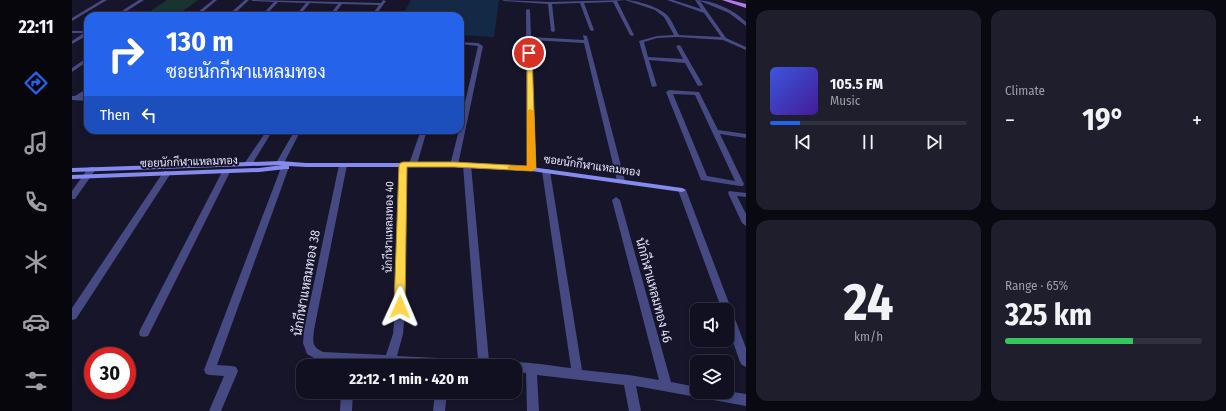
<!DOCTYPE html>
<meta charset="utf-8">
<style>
:root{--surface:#111020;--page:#1e1e2d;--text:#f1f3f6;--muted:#9c9da5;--line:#30303e;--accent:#2563eb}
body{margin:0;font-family:"Fira Sans Condensed",Sarabun,sans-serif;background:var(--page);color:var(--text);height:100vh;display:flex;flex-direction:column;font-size:15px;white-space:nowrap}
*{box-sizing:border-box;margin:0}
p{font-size:13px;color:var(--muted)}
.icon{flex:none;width:22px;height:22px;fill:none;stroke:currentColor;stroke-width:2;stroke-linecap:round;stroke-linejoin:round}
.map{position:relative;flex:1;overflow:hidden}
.panel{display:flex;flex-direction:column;gap:10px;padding:10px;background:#090912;width:480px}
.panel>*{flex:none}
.guide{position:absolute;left:12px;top:12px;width:380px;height:122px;border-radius:12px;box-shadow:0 2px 6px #0003,0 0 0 1px var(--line);background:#2563eb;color:#fff;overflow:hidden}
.controls{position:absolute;left:618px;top:303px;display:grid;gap:8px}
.controls a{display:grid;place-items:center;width:44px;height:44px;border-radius:8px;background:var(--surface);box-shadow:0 2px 6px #0003,0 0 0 1px var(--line);font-size:20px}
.speed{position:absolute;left:12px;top:347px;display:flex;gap:8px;font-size:20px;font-weight:700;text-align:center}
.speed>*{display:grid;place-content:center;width:52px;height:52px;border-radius:50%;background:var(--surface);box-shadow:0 2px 6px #0003,0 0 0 1px var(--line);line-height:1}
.speed .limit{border:6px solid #d22;background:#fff;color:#111}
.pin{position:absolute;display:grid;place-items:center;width:34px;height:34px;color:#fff;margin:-17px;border:2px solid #fff;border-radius:50%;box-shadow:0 1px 4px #0007}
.me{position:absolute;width:44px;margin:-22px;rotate:1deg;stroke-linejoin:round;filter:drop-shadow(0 0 3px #0008)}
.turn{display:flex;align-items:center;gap:14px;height:84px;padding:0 16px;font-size:18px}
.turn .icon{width:52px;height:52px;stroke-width:2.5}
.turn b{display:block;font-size:28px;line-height:34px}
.then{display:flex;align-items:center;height:38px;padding:0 16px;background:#0003;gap:8px;font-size:15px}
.big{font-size:30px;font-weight:700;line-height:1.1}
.panel .tile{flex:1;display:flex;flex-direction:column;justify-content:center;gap:6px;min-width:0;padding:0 14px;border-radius:12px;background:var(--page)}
.panel .dial{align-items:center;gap:0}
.dial b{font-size:52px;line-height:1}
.song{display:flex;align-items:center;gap:12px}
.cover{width:48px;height:48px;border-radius:6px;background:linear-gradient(135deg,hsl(230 70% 55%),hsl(260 70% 35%))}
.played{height:4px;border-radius:2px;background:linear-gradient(90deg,var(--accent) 15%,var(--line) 15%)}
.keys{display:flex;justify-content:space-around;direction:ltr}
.heat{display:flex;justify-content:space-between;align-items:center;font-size:22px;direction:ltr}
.charge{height:6px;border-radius:3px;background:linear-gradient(90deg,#34c759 65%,var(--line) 0)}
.panel .tiles{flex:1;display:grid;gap:10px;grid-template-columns:repeat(2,1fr)}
.trip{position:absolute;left:224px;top:359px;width:226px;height:40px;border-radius:12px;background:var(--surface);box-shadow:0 2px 6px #0003,0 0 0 1px var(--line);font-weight:700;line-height:40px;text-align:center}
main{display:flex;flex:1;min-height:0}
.dock{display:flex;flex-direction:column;width:72px;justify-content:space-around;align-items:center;background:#07060d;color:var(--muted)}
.dock .icon{width:28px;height:28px}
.dock .active{color:var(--accent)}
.dock b{font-size:18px;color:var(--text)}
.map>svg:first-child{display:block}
.green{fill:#193330}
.water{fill:#132945}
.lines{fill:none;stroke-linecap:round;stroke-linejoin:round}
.street{fill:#464982;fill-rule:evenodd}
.secondary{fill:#858aee;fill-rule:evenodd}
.primary{fill:#b877ec;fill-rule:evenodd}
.route{fill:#ffd54a;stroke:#a68a30}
.slow{fill:#f59e0b}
.labels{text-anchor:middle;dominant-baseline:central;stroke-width:4;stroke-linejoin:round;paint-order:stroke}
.street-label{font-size:11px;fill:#e3e2fb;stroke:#17152a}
.near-street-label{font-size:13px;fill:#e3e2fb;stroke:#17152a}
</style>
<main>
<nav class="dock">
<b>22:11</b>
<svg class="icon active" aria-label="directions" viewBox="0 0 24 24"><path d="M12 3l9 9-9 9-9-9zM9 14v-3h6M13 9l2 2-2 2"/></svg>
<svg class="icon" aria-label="music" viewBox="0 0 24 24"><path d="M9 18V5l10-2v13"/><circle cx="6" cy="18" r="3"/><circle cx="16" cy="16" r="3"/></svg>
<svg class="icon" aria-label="phone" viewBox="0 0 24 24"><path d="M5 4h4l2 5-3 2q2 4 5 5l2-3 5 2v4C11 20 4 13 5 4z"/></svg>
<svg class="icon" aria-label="climate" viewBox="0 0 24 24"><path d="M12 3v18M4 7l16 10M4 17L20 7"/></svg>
<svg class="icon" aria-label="car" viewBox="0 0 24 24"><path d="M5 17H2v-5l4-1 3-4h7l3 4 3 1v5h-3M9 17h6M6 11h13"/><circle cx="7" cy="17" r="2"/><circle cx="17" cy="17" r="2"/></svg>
<svg class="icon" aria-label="filters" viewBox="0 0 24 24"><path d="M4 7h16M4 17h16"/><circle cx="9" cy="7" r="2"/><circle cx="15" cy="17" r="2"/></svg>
</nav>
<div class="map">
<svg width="674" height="411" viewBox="0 0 674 411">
<rect width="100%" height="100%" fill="#17152a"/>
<!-- green -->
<path class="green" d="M95,0H126L104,16H71Z"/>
<!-- water -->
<path class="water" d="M339,0H427L422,37L388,35V16H330Z"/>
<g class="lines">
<!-- street -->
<path class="street" d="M30,0H35L0,21V18Z
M67,0H72L47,16H42Z
M141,0H145L126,16H121Z
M173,0H177L160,16H155Z
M179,0L309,3L311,0L314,1L303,16H299L307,5L270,4L261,16H257L266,4L238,3L227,16H223L234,3L206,2L193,16H189L202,2L181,1Z
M430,0L478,2L553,0L545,1L562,35L560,36L558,35L541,2L512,3L522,30L520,31L518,30L508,3L480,4L483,31L481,32L479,31L476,4L432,1Z
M553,0C564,0 587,7 595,15C600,20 603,29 607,35L649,37L632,13L595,0H601L629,9L623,0C640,0 661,9 674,22V26L657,13L628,1L654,38L674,47V50L651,40L605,37L585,38L572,42L576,57L611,59L604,46L608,45L631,85L626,86L613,63L577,60L585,86L580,87L567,41L585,36L602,35L592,17L583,10Z
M456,9L458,10L459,37L512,40L511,35L515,36L553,181L552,183H549L545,181L512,43L459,40L463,169L459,171L455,169L454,10Z
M0,31H16V35L0,44V41L12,33H0Z
M388,42L406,43L411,46L386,165L382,167L378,165L387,130H388V124L406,46L388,44Z
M16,57V61L0,72V68Z
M16,88V93L10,97H16V101L0,100V96H3Z
M597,90L627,92L646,130L674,134V138L648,134L672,184L671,186H668L629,180L594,92ZM601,94L623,95L663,181L635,176Z
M195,130H201L179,166H173L172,164Z
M223,130H229L212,163L208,165H205L204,163Z
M349,130H355L345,164L344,166H338L337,164Z
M328,162H334L335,164L332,322L331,334L325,356L406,360L391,165L395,163L399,165L417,361L430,362L432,366H318L249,362L235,354L231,343L232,330L267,165L271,163L275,165L242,330C241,342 239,346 251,352L314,355L321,334L322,322Z
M210,165H213L217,167L145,365L160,366L164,367L166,371L149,411H137L152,376L138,375L134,374L132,370Z
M17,167H23L24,169L3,199H0V191Z
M471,169H477L478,171L510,370L557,375L587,380L540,200L544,197L548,200L599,382L625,387V392L655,391L674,394V406L564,386L569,411H557L552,385L465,375L467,411H455L454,373L443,372V366H438L439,363C448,360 486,367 499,368L470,171Z
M151,170H154L158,172L76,336L72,337L68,336L67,333L68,330Z
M92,171H95L99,173L4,319L0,320V308Z
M607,188H610L614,190L674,348V367L670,365L668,362L655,325V310H650L606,190Z
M657,191L674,193V197L665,196L674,214V226L670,223L656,193Z
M269,392H281L280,411H268Z
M363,392H375L373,411H361Z"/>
<!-- secondary -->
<path class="secondary" d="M208,161L234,163H382L459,167L610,188L614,190L610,192L459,171L382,167H234L217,166V169H214L187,172L0,179V175L187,168L210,165L0,172V168Z"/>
<!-- primary -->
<path class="primary" d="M650,0H658L674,4V8Z"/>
</g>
<!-- route -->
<path class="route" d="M455,51L460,53L464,169L460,171L382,167H335L333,307L332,310L328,311L324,310L322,307L327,164L331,162H382L455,166Z"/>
<!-- slow -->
<path class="slow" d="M458,109L462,111L464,169L460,171L437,169L435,168L437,166H455V111Z"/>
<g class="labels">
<!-- street labels -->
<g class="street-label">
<text transform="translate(117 162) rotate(-2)">ซอยนักกีฬาแหลมทอง</text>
<text transform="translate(520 166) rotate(8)">ซอยนักกีฬาแหลมทอง</text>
<text transform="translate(317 227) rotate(-89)">นักกีฬาแหลมทอง 40</text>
</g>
<!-- near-street labels -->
<g class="near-street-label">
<text transform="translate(234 283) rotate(-80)">นักกีฬาแหลมทอง 38</text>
<text transform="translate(582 290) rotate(75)">นักกีฬาแหลมทอง 46</text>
</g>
</g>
</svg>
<div class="controls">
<a><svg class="icon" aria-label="sound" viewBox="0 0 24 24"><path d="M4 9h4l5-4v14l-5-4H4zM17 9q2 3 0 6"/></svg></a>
<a><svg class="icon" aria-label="layers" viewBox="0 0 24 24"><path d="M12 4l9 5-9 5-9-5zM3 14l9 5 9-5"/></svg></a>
</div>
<div class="speed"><div class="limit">30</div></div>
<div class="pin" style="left:457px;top:53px;background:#d93025"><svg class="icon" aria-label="arrive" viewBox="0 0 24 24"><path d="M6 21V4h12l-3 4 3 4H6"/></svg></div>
<svg class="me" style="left:328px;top:307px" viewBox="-20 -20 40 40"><path d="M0-17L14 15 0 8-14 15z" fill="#ffd54a" stroke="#fff" stroke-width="4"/></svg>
<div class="trip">22:12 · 1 min · 420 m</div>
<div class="guide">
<div class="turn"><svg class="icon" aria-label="right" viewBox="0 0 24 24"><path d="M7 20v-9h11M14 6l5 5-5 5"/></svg><div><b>130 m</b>ซอยนักกีฬาแหลมทอง</div></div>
<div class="then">Then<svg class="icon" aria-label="left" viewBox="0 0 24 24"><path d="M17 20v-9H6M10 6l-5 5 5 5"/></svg></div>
</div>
</div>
<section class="panel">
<div class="tiles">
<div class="tile">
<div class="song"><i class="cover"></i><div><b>105.5 FM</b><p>Music</p></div></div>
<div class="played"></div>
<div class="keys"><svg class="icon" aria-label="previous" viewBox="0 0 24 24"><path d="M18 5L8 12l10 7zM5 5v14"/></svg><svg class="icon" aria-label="pause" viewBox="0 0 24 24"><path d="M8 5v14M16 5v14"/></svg><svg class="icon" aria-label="next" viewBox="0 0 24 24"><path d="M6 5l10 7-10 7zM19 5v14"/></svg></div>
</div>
<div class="tile"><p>Climate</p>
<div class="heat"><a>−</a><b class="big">19°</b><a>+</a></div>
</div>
<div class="tile dial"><b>24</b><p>km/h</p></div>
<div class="tile"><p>Range · 65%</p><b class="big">325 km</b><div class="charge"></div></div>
</div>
</section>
</main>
